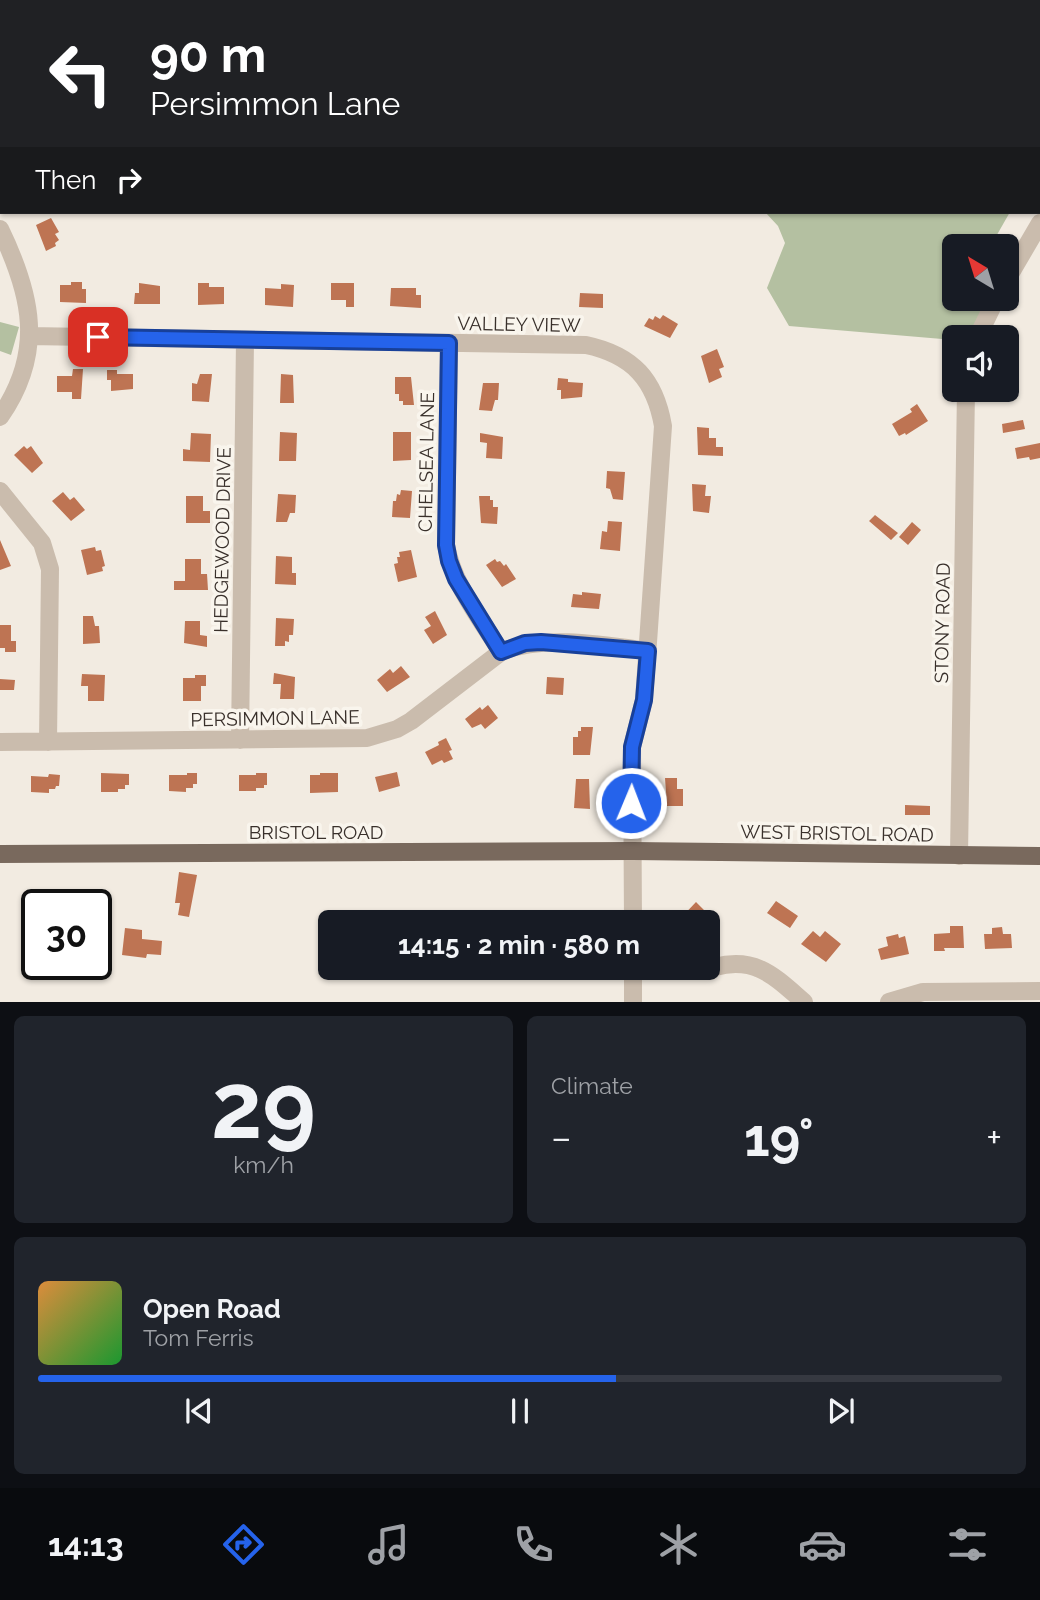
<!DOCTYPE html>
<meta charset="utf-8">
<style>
:root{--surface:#171b24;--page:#20242c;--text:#f1f3f6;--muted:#9ea1a6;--line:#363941;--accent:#2563eb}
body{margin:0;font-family:Raleway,sans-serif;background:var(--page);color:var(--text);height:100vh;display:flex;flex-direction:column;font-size:26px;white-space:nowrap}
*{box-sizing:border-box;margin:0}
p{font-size:23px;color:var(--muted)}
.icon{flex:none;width:38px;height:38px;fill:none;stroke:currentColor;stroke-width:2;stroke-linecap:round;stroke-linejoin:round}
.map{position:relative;height:1002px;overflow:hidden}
.panel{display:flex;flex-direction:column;gap:14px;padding:14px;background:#0d0f14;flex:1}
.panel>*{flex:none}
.guide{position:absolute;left:0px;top:0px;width:1041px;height:214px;box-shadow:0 2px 5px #0004;background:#202124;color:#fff;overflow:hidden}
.needle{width:46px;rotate:322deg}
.tools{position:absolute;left:942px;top:234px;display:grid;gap:14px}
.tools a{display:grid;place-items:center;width:77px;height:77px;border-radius:10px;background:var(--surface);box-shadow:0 2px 5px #0004;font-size:35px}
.speed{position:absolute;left:21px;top:889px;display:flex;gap:14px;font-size:35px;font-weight:700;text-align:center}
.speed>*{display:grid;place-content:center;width:91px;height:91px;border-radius:50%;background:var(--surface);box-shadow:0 2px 5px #0004;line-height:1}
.speed .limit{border:4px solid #111;border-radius:10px;background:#fff;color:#111}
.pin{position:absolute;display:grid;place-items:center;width:60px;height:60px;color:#fff;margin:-30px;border-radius:14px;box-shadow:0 4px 10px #0006}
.me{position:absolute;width:77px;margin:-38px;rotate:1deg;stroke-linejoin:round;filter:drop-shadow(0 0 5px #0008)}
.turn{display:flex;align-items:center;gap:24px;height:147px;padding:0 35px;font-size:32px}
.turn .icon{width:91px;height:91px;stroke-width:2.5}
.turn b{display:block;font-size:49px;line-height:60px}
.then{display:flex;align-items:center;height:66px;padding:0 35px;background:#0003;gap:14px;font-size:26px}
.big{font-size:52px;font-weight:700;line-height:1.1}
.panel .card{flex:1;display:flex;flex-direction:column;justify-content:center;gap:10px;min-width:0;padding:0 24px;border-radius:10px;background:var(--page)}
.panel .dial{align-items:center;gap:0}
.dial b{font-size:91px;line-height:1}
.song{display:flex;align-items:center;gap:21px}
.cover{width:84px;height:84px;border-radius:10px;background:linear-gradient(135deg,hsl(30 70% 55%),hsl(130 70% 35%))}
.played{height:7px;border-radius:4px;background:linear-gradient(90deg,var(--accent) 60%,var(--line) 60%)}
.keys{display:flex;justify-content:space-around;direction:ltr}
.heat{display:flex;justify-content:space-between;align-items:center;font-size:38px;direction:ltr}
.panel .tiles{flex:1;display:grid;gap:14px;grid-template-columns:1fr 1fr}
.card:last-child{grid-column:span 2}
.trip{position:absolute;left:318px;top:910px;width:402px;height:70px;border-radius:10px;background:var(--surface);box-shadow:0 2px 5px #0004;font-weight:700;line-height:70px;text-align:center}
.tab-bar{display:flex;height:112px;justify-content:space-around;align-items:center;background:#090b0e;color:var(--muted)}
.tab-bar .icon{width:49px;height:49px}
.tab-bar .active{color:var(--accent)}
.tab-bar b{font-size:32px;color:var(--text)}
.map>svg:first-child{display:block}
.green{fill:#b4c0a1}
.building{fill:#be7453}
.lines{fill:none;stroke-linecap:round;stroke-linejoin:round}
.minor{stroke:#cabcad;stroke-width:18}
.major{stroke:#79695d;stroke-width:18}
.route-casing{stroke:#184099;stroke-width:18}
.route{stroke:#2563eb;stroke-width:12}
.labels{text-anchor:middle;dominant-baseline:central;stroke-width:7;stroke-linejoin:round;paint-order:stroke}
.street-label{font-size:19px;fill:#39302b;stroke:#f9f5ed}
</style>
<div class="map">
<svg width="1040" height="1002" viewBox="0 0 1040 1002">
<rect width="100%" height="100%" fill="#f2ebe1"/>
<!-- green -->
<path class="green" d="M765,212H1010L990,247H954V299H987L968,338H954V340L789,326L767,288L785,243L778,226Z
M0,322L19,327L11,355L0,351Z"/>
<!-- building -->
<path class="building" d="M51,218L59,232L55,234L59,240L55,243L56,246L46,251L36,225Z
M71,282H82V289H86V303L60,302V285H71Z
M139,283L160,286V304H134L135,293H139Z
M198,283H209V287H224V304L198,305Z
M331,283H354V307H346V300H331Z
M281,284L294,285L293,307L265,305V288L281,289Z
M391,288H416V295H421V308L390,306Z
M580,293L603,294V308L579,307Z
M663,315L678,324L670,338L644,326L649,318L653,320L655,316L660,319Z
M717,349L724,367L719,369L722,377L709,383L701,356Z
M73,369H83L81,399H72V392H57V376H72Z
M107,370H117V374H133V389L111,391V380H107Z
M200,374H212L209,402L192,401V383L197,384Z
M281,374L293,375L294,403H280Z
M395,377H411L414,405H403V401H399V394H395Z
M558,378L568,379V382L583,383L582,397L561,399V390H557Z
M483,383H499L498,400H495L492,411L479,410Z
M917,404L928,421L906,435L905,433L899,436L892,424L912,412L910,409Z
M1023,420L1025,429L1003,433L1002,424Z
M697,427L709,428V438H716V447H723V456L698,455Z
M280,432L297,433L296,461H279Z
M393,432H411V460L393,461Z
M191,433L211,434L210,462L183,461V449L190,450Z
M480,433L503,437L502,459L486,458L487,443L480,442Z
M1040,443V458L1030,460L1029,457L1017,459L1015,448Z
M24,446L27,449L31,446L43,463L32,473L14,455Z
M607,471L625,472L623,500L613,499L610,489L606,488Z
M692,484L706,485L705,496H711L709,513L693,511Z
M401,490L412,491L410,518L392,517L393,501H396L397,494L400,495Z
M63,492L70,500L74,497L85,510L71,521L52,501Z
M278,494L296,495L295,513H290L287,522H276Z
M186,496H203V511H210V523H186Z
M479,496H490V500H493V507H498L497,524L481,523Z
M875,515L898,533L891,540L869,521Z
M608,521L622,522L620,551L600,549L602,531L607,532Z
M912,522L921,530L908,545L899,537Z
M0,540L11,566L0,570Z
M95,547L96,551L101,550L105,566L102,567L103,571L87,575L81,550Z
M411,550L417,577L398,582L394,564L398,563L397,557H400L399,552Z
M276,556L292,557V573H296V585L275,584Z
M185,559H201V574H207L208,590H174V581H185Z
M495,559L497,562L500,561L504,566L506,564L516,579L502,587L486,565Z
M582,592L601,594L599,609L571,607L573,594L582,595Z
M435,611L447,635L433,644L424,630L431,626L425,617Z
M83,616H93L95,626H99L100,643L83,644Z
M276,618L294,619L293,635H289V642L285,641V646H275Z
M185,621H200V635L207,636V647L184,643Z
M0,625H11V641H16V652H5V648H0Z
M401,666L410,677L387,692L377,680L390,669L393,673Z
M274,673L295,677L294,699H280L281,684H273Z
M82,674L105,675L104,701H88V686H81Z
M195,675H206V686H201V701H183V678H195Z
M547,677L564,678L563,695L546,694Z
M0,679L15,680L14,690H0Z
M488,705L498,718L485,729L481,724L472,728L465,719L480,707L482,710Z
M581,727H593L590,755H573V737H578V731H581Z
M446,738L452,750L449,751L453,759L444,763L442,760L432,765L425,752L439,745L438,742Z
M397,772L400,786L379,792L375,777Z
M101,773L129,774V785H125V789H118V792H101Z
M187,773H197V784H193V788H186V792L169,791V775H187Z
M256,773H267V785H264V788H256V791H239V775H256Z
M320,773H338V792L310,793V775H320Z
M49,774L60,775L59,786H56L55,789H49V793L31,792V776L48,777Z
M665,778H677V789H683V806H667Z
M576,779H589L590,809L574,808Z
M905,805L930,806V815H905Z
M179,872L197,875L189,917L178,915L180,903H175Z
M776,901L798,916L790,928L767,913Z
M696,902L707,913L699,922H677Z
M950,926H963L964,948H944L945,951H934V934L950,933Z
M1002,927L1003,934H1011L1012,948L985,949L984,934H992V928Z
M125,928L142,930V939L162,941L161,955L147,954L146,958L122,955Z
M813,931L820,937L825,931L841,944L826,962L801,944Z
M898,934L899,938L905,936L909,954L881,960L878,949L888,946L886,937Z"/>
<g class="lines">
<!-- minor -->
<path class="minor" d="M683,0V2
M1001,0L1004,2
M226,2V0
M0,129H2
M0,229C32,295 45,352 0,417
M1006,281L1040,223
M29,336L586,345C633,355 655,380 663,426L644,700L632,747L633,922
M977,338L996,299
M449,343L446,545C453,584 480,618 501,652
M0,491L42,543L50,569L48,742
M240,740L245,340
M0,742L367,738L397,729L411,721L501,652C541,634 605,645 648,651
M959,856L966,390
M715,967C756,956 775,977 804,1002
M633,968V1002
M889,1002L923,992L1040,991"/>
<!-- major -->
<path class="major" d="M0,854L633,851L1040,856"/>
</g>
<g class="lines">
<!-- route casing -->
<g class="route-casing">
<path id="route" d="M98,337L449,343L446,545L449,561L456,579L501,652L525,643L541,642L648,651L644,700L632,747L631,803"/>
</g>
<!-- route -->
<use href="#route" class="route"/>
</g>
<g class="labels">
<!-- street labels -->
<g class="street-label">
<text transform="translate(519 324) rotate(1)">VALLEY VIEW</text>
<text transform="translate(426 462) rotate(-89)">CHELSEA LANE</text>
<text transform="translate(222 540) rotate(-89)">HEDGEWOOD DRIVE</text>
<text transform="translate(942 623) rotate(-89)">STONY ROAD</text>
<text transform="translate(275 718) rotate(-1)">PERSIMMON LANE</text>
<text x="316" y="832">BRISTOL ROAD</text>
<text transform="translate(837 833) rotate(1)">WEST BRISTOL ROAD</text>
</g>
</g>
</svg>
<div class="tools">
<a><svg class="needle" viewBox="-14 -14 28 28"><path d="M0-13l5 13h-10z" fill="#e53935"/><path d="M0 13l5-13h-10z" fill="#9ea1a6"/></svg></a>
<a><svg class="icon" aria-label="sound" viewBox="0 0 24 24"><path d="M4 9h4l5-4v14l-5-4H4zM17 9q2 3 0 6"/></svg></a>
</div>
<div class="speed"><div class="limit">30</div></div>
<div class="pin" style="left:98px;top:337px;background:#d93025"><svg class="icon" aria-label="arrive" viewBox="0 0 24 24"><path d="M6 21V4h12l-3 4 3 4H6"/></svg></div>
<svg class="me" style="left:631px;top:803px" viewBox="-20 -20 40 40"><circle r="17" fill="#2563eb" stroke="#fff" stroke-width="3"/><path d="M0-11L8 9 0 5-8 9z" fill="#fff"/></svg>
<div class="trip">14:15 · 2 min · 580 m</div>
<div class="guide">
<div class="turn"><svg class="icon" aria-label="left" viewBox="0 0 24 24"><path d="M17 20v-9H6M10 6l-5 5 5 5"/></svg><div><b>90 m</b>Persimmon Lane</div></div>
<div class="then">Then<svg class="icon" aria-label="right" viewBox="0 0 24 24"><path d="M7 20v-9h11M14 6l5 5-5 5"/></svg></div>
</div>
</div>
<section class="panel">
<div class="tiles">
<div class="card dial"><b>29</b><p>km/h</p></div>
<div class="card"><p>Climate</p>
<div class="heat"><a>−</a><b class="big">19°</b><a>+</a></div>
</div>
<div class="card">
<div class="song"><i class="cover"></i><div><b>Open Road</b><p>Tom Ferris</p></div></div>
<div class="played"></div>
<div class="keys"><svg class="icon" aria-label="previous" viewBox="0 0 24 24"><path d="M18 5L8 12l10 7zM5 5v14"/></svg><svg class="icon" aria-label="pause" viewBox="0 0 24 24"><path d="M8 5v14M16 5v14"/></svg><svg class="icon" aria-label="next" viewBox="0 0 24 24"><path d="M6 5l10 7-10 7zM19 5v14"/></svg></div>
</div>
</div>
</section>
<nav class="tab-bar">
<b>14:13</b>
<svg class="icon active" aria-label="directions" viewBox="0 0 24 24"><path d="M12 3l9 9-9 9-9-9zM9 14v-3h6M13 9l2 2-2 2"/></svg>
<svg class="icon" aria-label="music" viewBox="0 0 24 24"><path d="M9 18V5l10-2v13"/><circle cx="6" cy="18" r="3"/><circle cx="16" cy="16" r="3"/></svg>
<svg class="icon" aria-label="phone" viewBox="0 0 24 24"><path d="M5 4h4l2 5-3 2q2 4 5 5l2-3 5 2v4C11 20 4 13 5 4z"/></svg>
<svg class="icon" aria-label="climate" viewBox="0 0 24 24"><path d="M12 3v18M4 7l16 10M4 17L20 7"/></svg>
<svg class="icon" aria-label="car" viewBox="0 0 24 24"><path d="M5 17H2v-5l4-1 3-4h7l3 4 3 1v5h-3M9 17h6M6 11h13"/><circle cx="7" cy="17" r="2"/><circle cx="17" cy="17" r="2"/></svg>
<svg class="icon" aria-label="filters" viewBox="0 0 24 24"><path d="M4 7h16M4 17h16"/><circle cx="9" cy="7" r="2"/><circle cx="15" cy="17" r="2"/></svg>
</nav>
